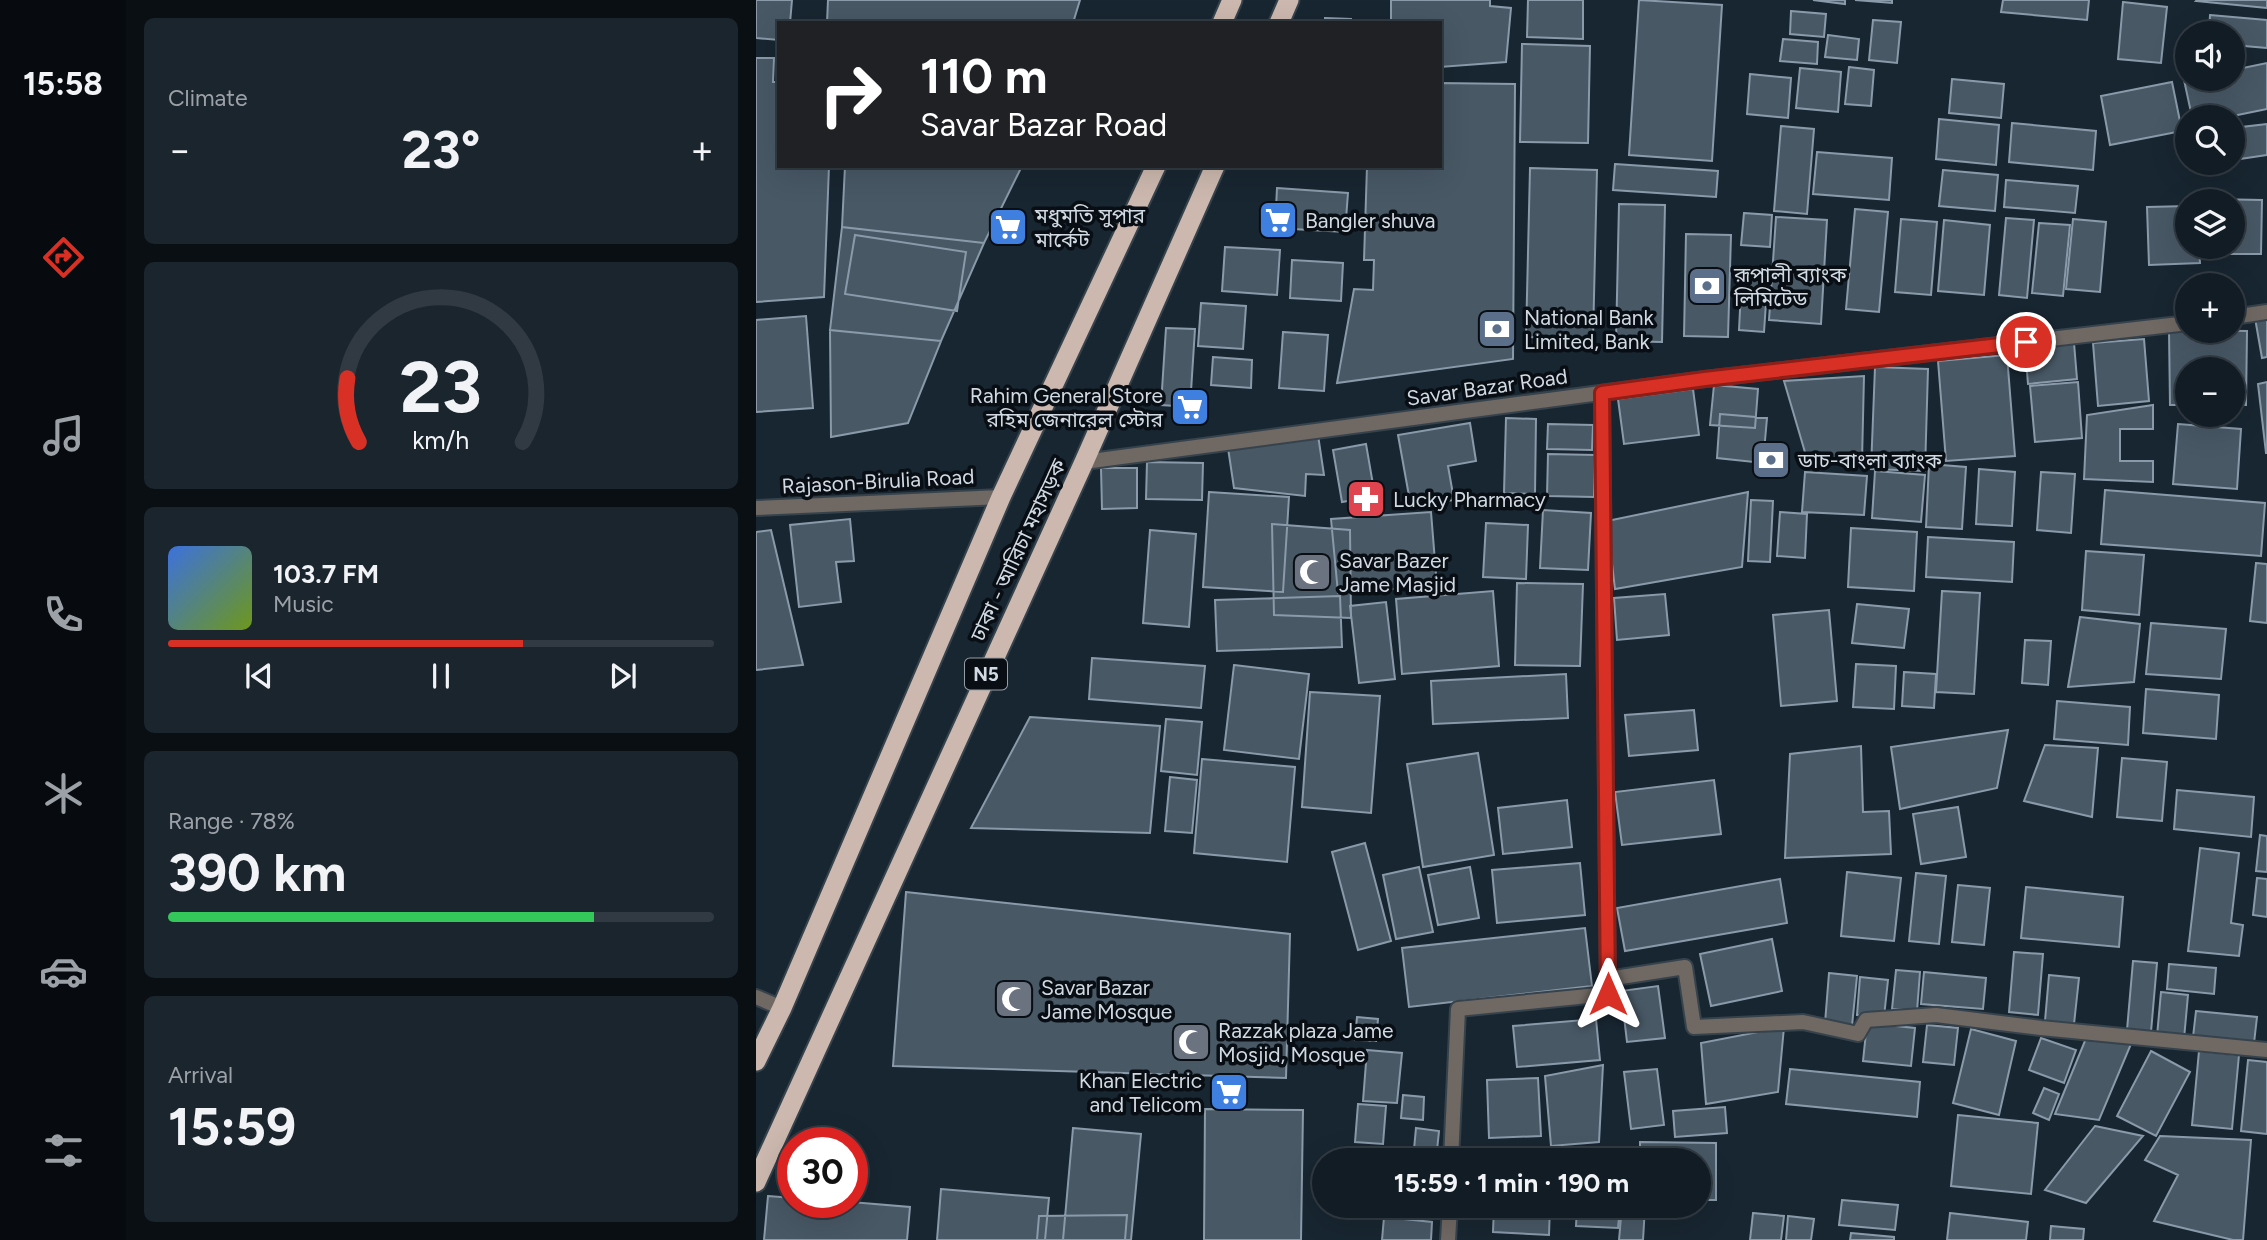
<!DOCTYPE html>
<meta charset="utf-8">
<style>
:root{--surface:#121c25;--page:#1b252d;--text:#f1f3f6;--muted:#9ca1a7;--line:#313a42;--accent:#d93025}
body{margin:0;font-family:Figtree,"Noto Sans Bengali",sans-serif;background:var(--page);color:var(--text);height:100vh;display:flex;flex-direction:column;font-size:26px;white-space:nowrap}
*{box-sizing:border-box;margin:0}
p{font-size:23px;color:var(--muted)}
.icon{flex:none;width:38px;height:38px;fill:none;stroke:currentColor;stroke-width:2;stroke-linecap:round;stroke-linejoin:round}
.map{position:relative;flex:1;overflow:hidden}
.sheet{display:flex;flex-direction:column;gap:18px;padding:18px;background:#0a0f14;width:630px}
.sheet>*{flex:none}
.guide{position:absolute;left:21px;top:21px;width:665px;height:147px;border-radius:0px;box-shadow:0 7px 28px #0002,0 0 0 2px var(--line);background:#202124;color:#fff;overflow:hidden}
.fabs{position:absolute;left:1419px;top:21px;display:grid;gap:14px}
.fabs a{display:grid;place-items:center;width:70px;height:70px;border-radius:50%;background:var(--surface);box-shadow:0 7px 28px #0002,0 0 0 2px var(--line);font-size:35px}
.speed{position:absolute;left:21px;top:1127px;display:flex;gap:14px;font-size:35px;font-weight:700;text-align:center}
.speed>*{display:grid;place-content:center;width:91px;height:91px;border-radius:50%;background:var(--surface);box-shadow:0 7px 28px #0002,0 0 0 2px var(--line);line-height:1}
.speed .limit{border:10px solid #d22;background:#fff;color:#111}
.pin{position:absolute;display:grid;place-items:center;width:60px;height:60px;color:#fff;margin:-30px;border:4px solid #fff;border-radius:50%;box-shadow:0 2px 7px #0007}
.me{position:absolute;width:77px;margin:-38px;rotate:0deg;stroke-linejoin:round;filter:drop-shadow(0 0 5px #0008)}
.turn{display:flex;align-items:center;gap:24px;height:147px;padding:0 28px;font-size:32px}
.turn .icon{width:91px;height:91px;stroke-width:2.5}
.turn b{display:block;font-size:49px;line-height:60px}
.big{font-size:52px;font-weight:700;line-height:1.1}
.sheet .card{flex:1;display:flex;flex-direction:column;justify-content:center;gap:10px;min-width:0;padding:0 24px;border-radius:10px;background:var(--page)}
.sheet .dial{align-items:center;gap:0}
.dial svg{height:182px;overflow:visible;fill:none;stroke:var(--line);stroke-width:7;stroke-linecap:round;text-anchor:middle}
.dial text{fill:var(--text);stroke:none}
.song{display:flex;align-items:center;gap:21px}
.cover{width:84px;height:84px;border-radius:10px;background:linear-gradient(135deg,hsl(220 70% 55%),hsl(80 70% 35%))}
.played{height:7px;border-radius:4px;background:linear-gradient(90deg,var(--accent) 65%,var(--line) 65%)}
.keys{display:flex;justify-content:space-around;direction:ltr}
.heat{display:flex;justify-content:space-between;align-items:center;font-size:38px;direction:ltr}
.charge{height:10px;border-radius:5px;background:linear-gradient(90deg,#34c759 78%,var(--line) 0)}
.trip{position:absolute;left:556px;top:1148px;width:399px;height:70px;border-radius:35px;background:var(--surface);box-shadow:0 7px 28px #0002,0 0 0 2px var(--line);font-weight:700;line-height:70px;text-align:center}
main{display:flex;flex:1;min-height:0}
.tabs{display:flex;flex-direction:column;width:126px;justify-content:space-around;align-items:center;background:#070b0f;color:var(--muted)}
.tabs .icon{width:49px;height:49px}
.tabs .selected{color:var(--accent)}
.tabs b{font-size:32px;color:var(--text)}
.map>svg:first-child{display:block}
.building{fill:#485865;stroke:#8a9aa9;stroke-width:2}
.lines{fill:none;stroke-linecap:round;stroke-linejoin:round}
.minor-casing{stroke:#36434d;stroke-width:18}
.tertiary-casing{stroke:#36434d;stroke-width:18}
.trunk-casing{stroke:#36434d;stroke-width:23}
.minor{stroke:#706863;stroke-width:14}
.tertiary{stroke:#706863;stroke-width:14}
.trunk{stroke:#ccb8ae;stroke-width:19}
.route-casing{stroke:#8d1f18;stroke-width:18}
.route{stroke:#d93025;stroke-width:12}
.labels{text-anchor:middle;dominant-baseline:central;stroke-width:7;stroke-linejoin:round;paint-order:stroke}
.shield{fill:#080e13;stroke:#959da4;stroke-width:2}
.shield-label{font-size:19px;font-weight:bold;fill:#d1dae2}
.poi-label{font-size:21px;fill:#d1dae2;stroke:#080e13;text-anchor:start}
.street-label{font-size:21px;fill:#d1dae2;stroke:#080e13}
</style>
<main>
<nav class="tabs">
<b>15:58</b>
<svg class="icon selected" aria-label="directions" viewBox="0 0 24 24"><path d="M12 3l9 9-9 9-9-9zM9 14v-3h6M13 9l2 2-2 2"/></svg>
<svg class="icon" aria-label="music" viewBox="0 0 24 24"><path d="M9 18V5l10-2v13"/><circle cx="6" cy="18" r="3"/><circle cx="16" cy="16" r="3"/></svg>
<svg class="icon" aria-label="phone" viewBox="0 0 24 24"><path d="M5 4h4l2 5-3 2q2 4 5 5l2-3 5 2v4C11 20 4 13 5 4z"/></svg>
<svg class="icon" aria-label="climate" viewBox="0 0 24 24"><path d="M12 3v18M4 7l16 10M4 17L20 7"/></svg>
<svg class="icon" aria-label="car" viewBox="0 0 24 24"><path d="M5 17H2v-5l4-1 3-4h7l3 4 3 1v5h-3M9 17h6M6 11h13"/><circle cx="7" cy="17" r="2"/><circle cx="17" cy="17" r="2"/></svg>
<svg class="icon" aria-label="filters" viewBox="0 0 24 24"><path d="M4 7h16M4 17h16"/><circle cx="9" cy="7" r="2"/><circle cx="15" cy="17" r="2"/></svg>
</nav>
<section class="sheet">
<div class="card"><p>Climate</p>
<div class="heat"><a>−</a><b class="big">23°</b><a>+</a></div>
</div>
<div class="card dial"><svg viewBox="0 0 100 80">
<path d="M14 69A42 42 0 1 1 86 69"/>
<path d="M14 69A42 42 0 0 1 9 41" stroke="#d93025"/>
<text x="50" y="56" font-size="32" font-weight="700">23</text>
<text x="50" y="72" font-size="11">km/h</text>
</svg></div>
<div class="card">
<div class="song"><i class="cover"></i><div><b>103.7 FM</b><p>Music</p></div></div>
<div class="played"></div>
<div class="keys"><svg class="icon" aria-label="previous" viewBox="0 0 24 24"><path d="M18 5L8 12l10 7zM5 5v14"/></svg><svg class="icon" aria-label="pause" viewBox="0 0 24 24"><path d="M8 5v14M16 5v14"/></svg><svg class="icon" aria-label="next" viewBox="0 0 24 24"><path d="M6 5l10 7-10 7zM19 5v14"/></svg></div>
</div>
<div class="card"><p>Range · 78%</p><b class="big">390 km</b><div class="charge"></div></div>
<div class="card"><p>Arrival</p><b class="big">15:59</b></div>
</section>
<div class="map">
<svg width="1511" height="1240" viewBox="0 0 1511 1240">
<rect width="100%" height="100%" fill="#182631"/>
<!-- building -->
<path class="building" d="M0,0H36L34,23H23V40L0,38Z
M72,0H324L317,23H71Z
M635,0H734V6L755,8L750,62L684,67V23H635Z
M772,0H827V39L771,37Z
M883,0L966,5L956,161L873,155Z
M1057,0H1089V4Z
M1099,0H1136V3Z
M1247,0H1333L1331,20L1245,12Z
M1441,0H1511V8L1440,1Z
M1367,2L1411,7L1405,63L1362,59Z
M1035,11L1070,14L1068,37L1034,34Z
M1454,15L1511,20V48L1477,45V33H1453Z
M569,18L595,19V23H569Z
M1117,20L1145,22L1141,63L1113,60Z
M1072,35L1103,39L1101,60L1069,57Z
M1027,39L1062,42L1061,64L1024,61Z
M766,44L834,46L832,143L764,142Z
M0,58H18L17,82H23V166H73L68,297L0,302Z
M1511,63V109L1472,117H1436L1428,80L1477,79V70Z
M1093,67L1118,70L1115,106L1089,104Z
M1044,68L1085,72L1082,112L1040,108Z
M994,74L1035,78L1032,118L991,114Z
M1196,79L1248,84L1245,118L1193,113Z
M1416,82L1426,131L1354,145L1345,96Z
M684,83L759,84L757,359L581,383L598,289L617,290L618,260H608L611,166H684Z
M1183,119L1243,125L1240,165L1180,159Z
M1256,123L1340,131L1337,170L1253,162Z
M1511,124V155L1477,160V128Z
M1025,126L1058,129L1051,214L1018,211Z
M1061,152L1136,158L1133,200L1057,194Z
M859,164L962,171L960,197L857,190Z
M89,166H266L228,243L86,227Z
M774,168L841,170L837,339L770,337Z
M1187,170L1242,175L1239,211L1183,206Z
M1250,180L1322,186L1319,213L1248,207Z
M521,188L592,193L589,232L519,228Z
M1455,199L1506,200L1505,254H1454L1455,247H1477V201H1455Z
M863,204L909,205L906,342L860,341Z
M1432,206V247H1443L1444,263L1393,265L1391,207Z
M1099,209L1132,212L1123,312L1090,309Z
M988,213L1016,215L1014,247L985,245Z
M1020,217L1071,220L1065,324L1013,320Z
M1250,218L1278,220L1271,298L1243,295Z
M1145,219L1181,222L1175,295L1139,292Z
M1317,219L1350,222L1344,292L1310,289Z
M1188,220L1234,225L1228,295L1182,291Z
M1283,223L1314,225L1307,296L1276,293Z
M86,227L228,243L185,341L74,330Z
M930,234L975,235L972,337L928,336Z
M99,235L210,252L201,311L89,294Z
M469,247L524,250L521,295L466,291Z
M536,260L587,263L585,301L534,298Z
M986,271L1012,273L1008,332L983,330Z
M445,303L490,306L487,349L442,346Z
M50,316L57,408L0,412V320Z
M1511,316V357L1506,358L1499,318Z
M410,328L439,329L434,407L405,405Z
M74,330L185,341L152,423L75,437Z
M1413,330L1491,331L1490,405H1477V369H1432V405H1414Z
M527,332L572,335L568,391L523,388Z
M1388,339L1393,401L1342,406L1337,343Z
M1318,343L1321,379L1272,384L1269,347Z
M1251,355L1259,456L1190,461L1182,361Z
M457,357L496,360L495,388L455,385Z
M1119,367L1172,369L1169,471L1115,469Z
M1108,376L1106,461L1051,459L1028,381Z
M1322,382L1326,438L1279,442L1274,386Z
M1511,382V453H1510L1502,384Z
M958,385L1002,389L999,428L954,425Z
M937,389L943,435L868,444L862,399Z
M1397,405V429H1364V461H1397V482L1328,479L1331,415Z
M964,414L1011,418L1007,463L961,458Z
M750,418L780,419L779,494L748,493Z
M714,423L720,461L692,466L698,500L655,507L642,435Z
M792,424L837,425L836,450L791,449Z
M1422,424L1485,429L1481,489L1417,484Z
M562,435L568,475L550,474L549,496L478,488L472,448Z
M610,444L619,496L586,502L577,450Z
M792,454L839,455L838,497L791,496Z
M391,462L447,463L446,500L390,499Z
M1173,464L1210,467L1206,529L1170,527Z
M345,468H381V508L346,509Z
M1223,469L1259,472L1256,526L1220,524Z
M1119,471L1169,475L1165,522L1116,518Z
M1049,472L1111,476L1108,515L1046,512Z
M1285,472L1319,474L1315,533L1281,530Z
M1349,490L1509,503L1505,556L1345,544Z
M453,492L533,497L527,592L447,587Z
M992,492L986,567L859,589L851,521Z
M995,500L1017,501L1014,562L992,561Z
M787,510L835,513L832,570L784,568Z
M675,512L681,586L582,593L575,519Z
M1024,512L1051,514L1049,558L1021,556Z
M94,519L98,561L80,562L85,602L43,607L34,525Z
M730,523L772,525L770,579L727,577Z
M516,524L594,530L595,618L518,615Z
M1095,528L1161,532L1158,591L1092,587Z
M15,530L47,665L0,670V532Z
M394,530L440,534L433,627L387,623Z
M1172,537L1258,542L1256,582L1170,577Z
M1330,551L1388,555L1383,615L1326,610Z
M1500,563L1511,564V623L1494,621Z
M761,583L827,584L824,666L759,665Z
M737,591L743,666L646,674L640,599Z
M1186,591L1224,593L1218,694L1180,692Z
M909,594L913,635L861,640L858,598Z
M584,596L586,647L461,651L459,600Z
M630,602L639,679L603,683L594,606Z
M1101,604L1153,609L1148,648L1096,643Z
M1073,610L1081,701L1025,706L1017,615Z
M1324,617L1384,624L1378,682L1312,687Z
M1395,623L1470,629L1465,679L1390,674Z
M1269,640L1295,641L1292,685L1266,683Z
M336,658L449,666L445,708L333,699Z
M1100,664L1140,666L1138,709L1097,707Z
M478,665L553,674L543,759L468,750Z
M1148,672L1180,674L1178,708L1146,706Z
M810,674L812,718L677,724L675,681Z
M1390,689L1463,695L1460,739L1387,733Z
M554,692L624,696L615,813L546,807Z
M1301,701L1374,707L1372,745L1298,739Z
M938,710L942,750L873,756L869,715Z
M274,717L404,726L394,833L215,828Z
M410,719L446,722L441,775L405,771Z
M1252,730L1241,788L1144,809L1135,747Z
M1289,745L1342,748L1336,817L1268,801Z
M1105,746L1107,812L1133,811L1135,854L1029,858L1034,754Z
M722,753L738,855L667,867L651,764Z
M1366,758L1411,762L1406,821L1361,817Z
M446,759L539,767L531,862L438,853Z
M414,777L441,780L436,833L409,831Z
M958,780L965,834L866,845L859,792Z
M1421,790L1498,797L1495,837L1418,829Z
M811,800L816,847L747,854L742,808Z
M1202,807L1210,857L1165,864L1157,814Z
M1504,835L1511,836V872L1500,871Z
M609,843L635,941L602,950L576,852Z
M1444,848L1483,853L1475,923L1487,925L1483,956L1432,951Z
M824,863L829,915L741,923L736,870Z
M663,867L677,932L640,939L627,875Z
M714,867L723,918L682,925L672,875Z
M1091,872L1145,878L1138,941L1085,936Z
M1160,873L1190,876L1183,944L1153,941Z
M1501,878L1511,879V917L1497,915Z
M1024,879L1031,923L869,951L861,908Z
M1202,885L1234,888L1228,945L1196,942Z
M1270,887L1367,897L1363,947L1265,938Z
M150,892L534,934L530,1078L137,1066Z
M829,928L836,986L653,1007L646,948Z
M1016,939L1026,991L955,1006L944,954Z
M1258,952L1287,954L1282,1015L1253,1012Z
M1377,961L1401,963L1395,1032L1371,1030Z
M1413,964L1460,968L1458,994L1411,989Z
M1140,970L1164,972L1161,1011L1136,1009Z
M1168,972L1230,978L1227,1009L1165,1004Z
M1073,973L1101,976L1096,1026L1069,1023Z
M1293,975L1323,978L1318,1024L1289,1021Z
M1104,977L1132,980L1128,1017L1101,1015Z
M902,986L909,1038L871,1042L865,991Z
M1405,992L1432,995L1428,1039L1401,1036Z
M1440,1011L1501,1017L1498,1043L1437,1037Z
M601,1017L622,1019L620,1041L599,1040Z
M840,1019L844,1060L761,1067L757,1026Z
M1111,1023L1159,1028L1155,1066L1107,1061Z
M1171,1025L1202,1028L1198,1065L1167,1062Z
M1028,1027L1022,1092L950,1104L945,1043Z
M1215,1029L1260,1041L1243,1115L1197,1103Z
M1331,1036L1375,1044L1343,1120L1299,1114Z
M1285,1038L1320,1050L1308,1083L1273,1070Z
M611,1050L646,1053L641,1103L607,1101Z
M1395,1051L1434,1072L1400,1136L1361,1116Z
M1443,1051L1483,1055L1476,1129L1436,1125Z
M1492,1060L1511,1062V1134L1485,1131Z
M847,1065L843,1142L795,1146L789,1076Z
M901,1069L908,1125L875,1129L868,1072Z
M1034,1069L1164,1082L1161,1117L1030,1104Z
M782,1078L785,1136L733,1138L731,1080Z
M1288,1088L1303,1094L1293,1120L1277,1113Z
M647,1095L668,1097L667,1120L645,1118Z
M602,1104L630,1106L627,1144L599,1142Z
M969,1107L971,1133L919,1137L917,1111Z
M449,1109L547,1110L545,1240H448Z
M1202,1115L1282,1123L1275,1194L1195,1186Z
M1339,1126L1387,1136L1330,1203L1289,1190Z
M317,1128L385,1134L375,1240H307Z
M660,1128L683,1131L680,1160H657Z
M1404,1136L1495,1140L1487,1240H1477L1398,1221L1422,1175L1389,1160Z
M884,1142L960,1143V1200H943V1160H884Z
M185,1189L293,1198L289,1240H181Z
M12,1196L37,1198V1202H95L154,1207L151,1240H8Z
M1086,1200L1142,1205L1139,1230L1083,1225Z
M622,1206H679L678,1214L622,1209Z
M738,1206H794L793,1235L737,1232Z
M821,1206H864L862,1228L820,1226Z
M866,1206L889,1207L887,1240H863Z
M997,1213L1028,1216L1025,1240H994Z
M1194,1213L1272,1222L1270,1240H1191Z
M371,1215L369,1240H281L283,1216Z
M1032,1216L1058,1219L1055,1240H1030Z
M628,1217L676,1222L675,1240H626Z
M1295,1226L1328,1229L1327,1240H1294Z
M1095,1233L1138,1237V1240H1094Z"/>
<g class="lines">
<!-- minor casing -->
<g class="minor-casing">
<path id="minor" d="M1477,317L1511,312
M328,462L949,379L1432,323
M852,979L929,967L938,1027L1047,1022L1102,1034L1110,1020L1180,1015L1285,1028L1511,1050
M0,997L26,1008
M695,1160L702,1009L852,994L846,393
M692,1240L694,1206"/>
</g>
<!-- tertiary casing -->
<g class="tertiary-casing">
<path id="tertiary" d="M0,508L245,497"/>
</g>
<!-- trunk casing -->
<g class="trunk-casing">
<path id="trunk" d="M466,23L476,0
M523,23L533,0
M0,1061L26,1008L245,497L400,166
M0,1182L328,462L459,166"/>
</g>
<!-- minor -->
<use href="#minor" class="minor"/>
<!-- tertiary -->
<use href="#tertiary" class="tertiary"/>
<!-- trunk -->
<use href="#trunk" class="trunk"/>
</g>
<g class="lines">
<!-- route casing -->
<g class="route-casing">
<path id="route" d="M852,994L846,393L949,379L1270,342"/>
</g>
<!-- route -->
<use href="#route" class="route"/>
</g>
<!-- icons -->
<defs>
<g id="supermarket-square" transform="scale(2.0125)"><rect x="-9" y="-9" width="18" height="18" rx="4" fill="#3f7fe0" stroke="#080e13"/><path d="M-6-5.5h2.5l.6 2H6L4.5 2H-2.5L-4.4-4H-6ZM-1.5 3.2a1.3 1.3 0 1 0 .1 0ZM3 3.2a1.3 1.3 0 1 0 .1 0Z" fill="#fff"/></g>
<g id="bank-square" transform="scale(2.0125)"><rect x="-9" y="-9" width="18" height="18" rx="4" fill="#5c6f8a" stroke="#080e13"/><path d="M-6-4H6V4H-6ZM0-2.3a2.3 2.3 0 1 0 0 4.6a2.3 2.3 0 1 0 0-4.6Z" fill="#fff"/></g>
<g id="pharmacy-square" transform="scale(2.0125)"><rect x="-9" y="-9" width="18" height="18" rx="4" fill="#e0444e" stroke="#080e13"/><path d="M-2-6h4v4h4v4h-4v4h-4v-4h-4v-4h4Z" fill="#fff"/></g>
<g id="mosque-square" transform="scale(2.0125)"><rect x="-9" y="-9" width="18" height="18" rx="4" fill="#6b7280" stroke="#080e13"/><path d="M3.5-4.9A6 6 0 1 0 3.5 4.9A5 5 0 1 1 3.5-4.9Z" fill="#fff"/></g>
</defs>
<g fill-rule="evenodd">
<use href="#supermarket-square" x="522" y="220"/>
<use href="#supermarket-square" x="252" y="227"/>
<use href="#bank-square" x="951" y="286"/>
<use href="#bank-square" x="741" y="329"/>
<use href="#supermarket-square" x="434" y="407"/>
<use href="#bank-square" x="1015" y="460"/>
<use href="#pharmacy-square" x="610" y="499"/>
<use href="#mosque-square" x="556" y="572"/>
<use href="#mosque-square" x="258" y="999"/>
<use href="#mosque-square" x="435" y="1042"/>
<use href="#supermarket-square" x="473" y="1092"/>
</g>
<g class="labels">
<!-- shield labels -->
<rect class="shield" x="209" y="658.5" width="42" height="31" rx="5"/>
<g class="shield-label">
<text x="230" y="674">N5</text>
</g>
<!-- poi labels -->
<g class="poi-label">
<text x="279" y="215">মধুমতি সুপার<tspan x="279" dy="24">মার্কেট</tspan></text>
<text x="549" y="220">Bangler shuva</text>
<text x="978" y="274">রূপালী ব্যাংক<tspan x="978" dy="24">লিমিটেড</tspan></text>
<text x="768" y="317">National Bank<tspan x="768" dy="24">Limited, Bank</tspan></text>
<text x="407" y="395" text-anchor="end">Rahim General Store<tspan x="407" dy="24">রহিম জেনারেল স্টোর</tspan></text>
<text x="1042" y="460">ডাচ-বাংলা ব্যাংক</text>
<text x="637" y="499">Lucky Pharmacy</text>
<text x="583" y="560">Savar Bazer<tspan x="583" dy="24">Jame Masjid</tspan></text>
<text x="285" y="987">Savar Bazar<tspan x="285" dy="24">Jame Mosque</tspan></text>
<text x="462" y="1030">Razzak plaza Jame<tspan x="462" dy="24">Mosjid, Mosque</tspan></text>
<text x="446" y="1080" text-anchor="end">Khan Electric<tspan x="446" dy="24">and Telicom</tspan></text>
</g>
<!-- street labels -->
<g class="street-label">
<text transform="translate(731 387) rotate(-8)">Savar Bazar Road</text>
<text transform="translate(122 481) rotate(-3)">Rajason-Birulia Road</text>
<text transform="translate(262 550) rotate(-65)">ঢাকা - আরিচা মহাসড়ক</text>
</g>
</g>
</svg>
<div class="fabs">
<a><svg class="icon" aria-label="sound" viewBox="0 0 24 24"><path d="M4 9h4l5-4v14l-5-4H4zM17 9q2 3 0 6"/></svg></a>
<a><svg class="icon" aria-label="search" viewBox="0 0 24 24"><circle cx="10" cy="10" r="6"/><path d="M15 15l6 6"/></svg></a>
<a><svg class="icon" aria-label="layers" viewBox="0 0 24 24"><path d="M12 4l9 5-9 5-9-5zM3 14l9 5 9-5"/></svg></a>
<a>+</a>
<a>−</a>
</div>
<div class="speed"><div class="limit">30</div></div>
<div class="pin" style="left:1270px;top:342px;background:#d93025"><svg class="icon" aria-label="arrive" viewBox="0 0 24 24"><path d="M6 21V4h12l-3 4 3 4H6"/></svg></div>
<svg class="me" style="left:852px;top:994px" viewBox="-20 -20 40 40"><path d="M0-17L14 15 0 8-14 15z" fill="#d93025" stroke="#fff" stroke-width="4"/></svg>
<div class="trip">15:59 · 1 min · 190 m</div>
<div class="guide">
<div class="turn"><svg class="icon" aria-label="right" viewBox="0 0 24 24"><path d="M7 20v-9h11M14 6l5 5-5 5"/></svg><div><b>110 m</b>Savar Bazar Road</div></div>
</div>
</div>
</main>
